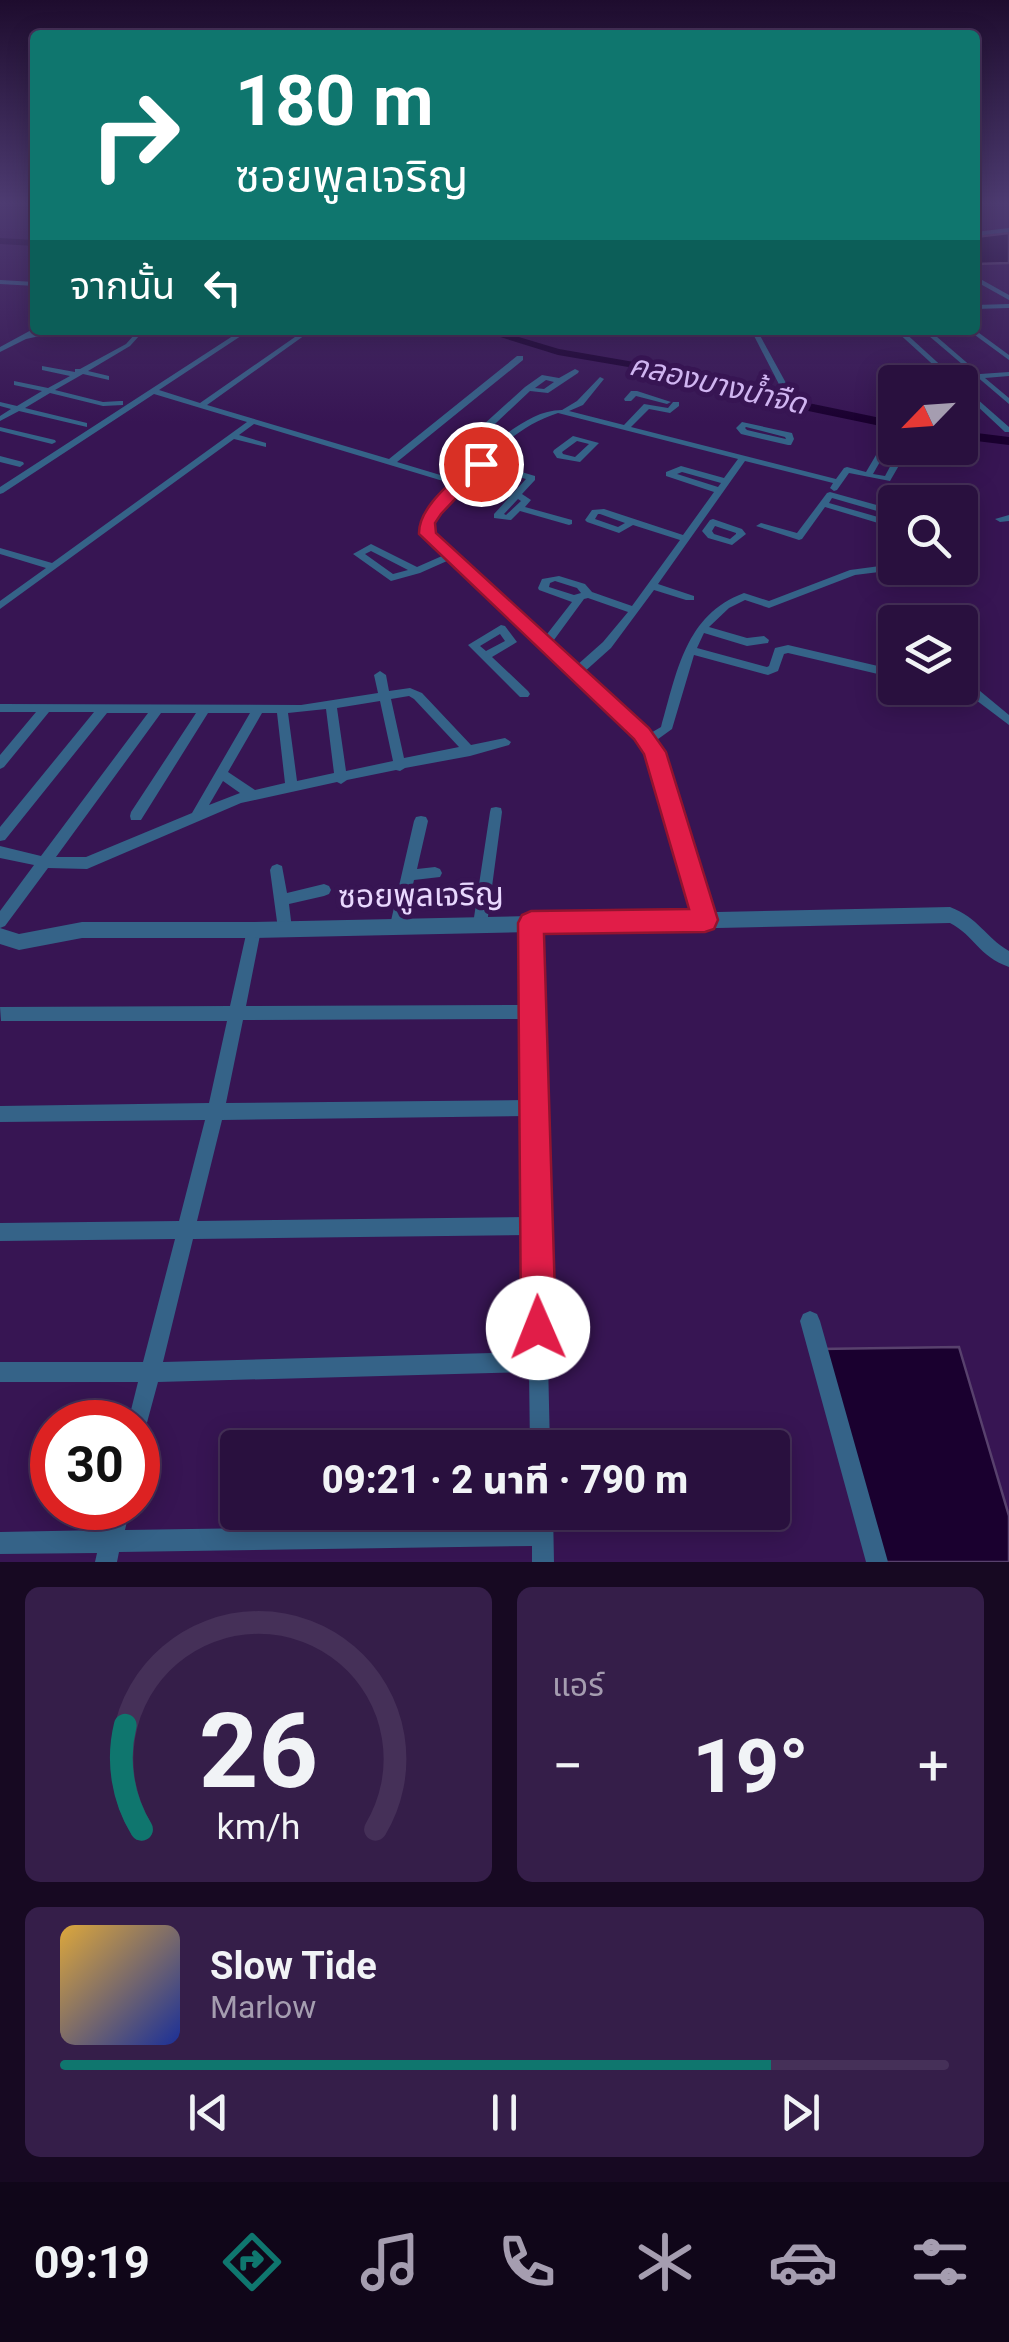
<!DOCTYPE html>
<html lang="th">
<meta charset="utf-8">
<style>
:root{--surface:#29103e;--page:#351e49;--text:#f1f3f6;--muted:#a59db0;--line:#453058;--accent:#0f766e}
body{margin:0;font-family:Roboto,"Noto Sans Thai",sans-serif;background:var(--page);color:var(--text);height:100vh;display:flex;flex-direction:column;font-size:38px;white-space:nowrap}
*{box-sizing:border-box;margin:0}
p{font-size:32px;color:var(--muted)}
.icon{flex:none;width:55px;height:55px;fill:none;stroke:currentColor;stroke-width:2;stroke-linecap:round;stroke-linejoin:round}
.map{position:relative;height:1562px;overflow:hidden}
.details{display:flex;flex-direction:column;gap:25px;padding:25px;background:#170922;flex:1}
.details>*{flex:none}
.guide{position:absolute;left:30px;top:30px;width:950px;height:305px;border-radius:10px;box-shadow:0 5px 25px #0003,0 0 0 2px var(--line);background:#0f766e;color:#fff;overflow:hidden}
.needle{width:65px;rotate:245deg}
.controls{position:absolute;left:878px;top:365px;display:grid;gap:20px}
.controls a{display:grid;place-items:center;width:100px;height:100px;border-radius:10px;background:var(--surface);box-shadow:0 5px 25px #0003,0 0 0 2px var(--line);font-size:50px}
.speed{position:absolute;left:30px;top:1400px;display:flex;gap:20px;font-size:50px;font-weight:700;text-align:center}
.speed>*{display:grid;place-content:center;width:130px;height:130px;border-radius:50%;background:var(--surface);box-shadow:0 5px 25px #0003,0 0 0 2px var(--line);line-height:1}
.speed .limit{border:15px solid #d22;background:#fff;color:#111}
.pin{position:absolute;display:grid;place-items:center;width:85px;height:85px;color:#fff;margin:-42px;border:5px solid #fff;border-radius:50%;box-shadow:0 2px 10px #0007}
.me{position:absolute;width:110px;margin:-55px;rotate:359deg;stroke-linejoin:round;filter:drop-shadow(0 0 8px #0008)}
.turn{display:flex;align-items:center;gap:35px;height:210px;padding:0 40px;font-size:45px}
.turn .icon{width:130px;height:130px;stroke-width:2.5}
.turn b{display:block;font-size:70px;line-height:85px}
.then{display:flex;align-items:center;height:95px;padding:0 40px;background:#0003;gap:20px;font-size:38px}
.big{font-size:75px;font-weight:800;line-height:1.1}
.details .card{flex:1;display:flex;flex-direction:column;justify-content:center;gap:15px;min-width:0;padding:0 35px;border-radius:15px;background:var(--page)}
.details .dial{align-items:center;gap:0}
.dial svg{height:260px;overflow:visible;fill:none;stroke:var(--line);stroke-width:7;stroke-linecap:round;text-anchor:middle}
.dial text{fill:var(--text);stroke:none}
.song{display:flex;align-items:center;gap:30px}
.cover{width:120px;height:120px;border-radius:15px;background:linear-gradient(135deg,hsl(40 70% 55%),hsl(230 70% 35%))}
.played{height:10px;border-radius:5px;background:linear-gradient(90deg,var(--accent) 80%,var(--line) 80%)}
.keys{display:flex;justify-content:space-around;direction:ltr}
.heat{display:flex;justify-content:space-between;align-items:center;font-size:55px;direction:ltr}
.details .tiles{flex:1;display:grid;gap:25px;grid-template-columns:1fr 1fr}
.card:last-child{grid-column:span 2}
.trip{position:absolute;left:220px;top:1430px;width:570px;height:100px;border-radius:10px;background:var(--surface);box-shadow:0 5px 25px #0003,0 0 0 2px var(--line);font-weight:800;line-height:100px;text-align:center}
.menu{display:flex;height:160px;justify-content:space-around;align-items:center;background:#100619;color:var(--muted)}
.menu .icon{width:70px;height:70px}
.menu .active{color:var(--accent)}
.menu b{font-size:45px;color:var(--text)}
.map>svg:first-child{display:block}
.water{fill:#1a002f;stroke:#58416d;stroke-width:2.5}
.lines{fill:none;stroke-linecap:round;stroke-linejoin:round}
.river{fill:#1a002f;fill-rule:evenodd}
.minor{fill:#356388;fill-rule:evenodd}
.tertiary{fill:#356388;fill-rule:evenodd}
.route{fill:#e11d48;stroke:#92132f;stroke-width:2.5}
.labels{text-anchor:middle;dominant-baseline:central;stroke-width:10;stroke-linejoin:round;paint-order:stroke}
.far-water-label{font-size:30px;font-style:italic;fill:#d0b5f1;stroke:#371553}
.street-label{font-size:32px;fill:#e9d8fe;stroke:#371553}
</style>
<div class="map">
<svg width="1009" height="1562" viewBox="0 0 1009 1562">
<rect width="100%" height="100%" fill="#371553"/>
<!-- water -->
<path class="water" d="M1009,233V263L975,264V237Z
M959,1347L1009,1516V1562H882L819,1349Z"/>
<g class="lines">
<!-- river -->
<path class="river" d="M0,238L35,240V246L0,244Z
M478,330H495L559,349L634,362L765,394L895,421V429L765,402L634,368L558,355Z
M960,431L1009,437V445L960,439Z"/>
<!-- minor -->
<path class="minor" d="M1009,228V232L975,236V232Z
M975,276L1009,295V300L975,281Z
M0,280L35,282V286L0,284Z
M1009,304V308L975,309V305Z
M35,328L40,330L36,334L55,330L58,332L26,339L0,352V347Z
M242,330H250L159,390L200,403L305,330H312L207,405L389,459L517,356H523V360L397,462L457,480L496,442L489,446L474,444L457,458H451V454L525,387L542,375L559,378L575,369L579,371L578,373L548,393L530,391L478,440L487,441L501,430H507L506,434C523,422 541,410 562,410L577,401L600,377L604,379L583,405L569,411L624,425L644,404L668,408L673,402H679V406L670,413L649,409L631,427L836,479L844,468L847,467L866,472L876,455L900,460L901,462L890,481L849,473L837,490L834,491L830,488L833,483L745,461L658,584L694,596V600H686L654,590L611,648L583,673L649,734L661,727C677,672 685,615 744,593L769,601L850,570L895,564V568H900L895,570L855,575L769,608L745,600L729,608L709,627L747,638L764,636L769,640L768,643L747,646L704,633L703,635L697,648L767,667L769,666L775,648L788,645L895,670V678L788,653L784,654L778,671L768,675L694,655L672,729L654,742L660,752L712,921L710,925L705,927L700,925L698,921L648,753L638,736L447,561L420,573L391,581L353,554L371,544L417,567L442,556L422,535V523L453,484L254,424L239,435L266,443V447L234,439L0,609V601L46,568L0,554V548L52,563L247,422L154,394L3,493L0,494V487ZM546,380L554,382L544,389L535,388ZM558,413L738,459L724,478L681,466L666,472V476L714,492L683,535L604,509L592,510L585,520L587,522L619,533L633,525L680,540L632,606L592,592L585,584L559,576L542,579L538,588L539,590L572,602L544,638L436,541C432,535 430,534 432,525C435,511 469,477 481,466L526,479L494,514V518L511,520L520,511L569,525L572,524V520L525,507L531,500L522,494L535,480V476L485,461C506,441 529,422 558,413ZM881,460L892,463L885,476L873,474ZM682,472L721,483L718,487L677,474ZM518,499L521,501L506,515L504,514ZM598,514H600L625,523L618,527L595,519ZM371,551L408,570L393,574L365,554ZM555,581L577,588L581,593L574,595L549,587L550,583ZM588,598L628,612L603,642L576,666L551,644L584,599Z
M751,330H757L792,394L791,396L784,394Z
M895,330H902L959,382H952Z
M922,330H929L980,374L1009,372V376L985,378L1009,398V404Z
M968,330H975L1009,355V360Z
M135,334L140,335L130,346L88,371L109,376V380L83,374L55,390L103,402L120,401H123V405L103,406L50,393L25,408L87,423V427L19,411L0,421V416L11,409L0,406V402L17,406L42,391L14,385V381L48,388L70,376L42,370V366L75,372V369H80L126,344Z
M960,384L1009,427V432H1005L960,390Z
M631,391H637L671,402L667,404L636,396L631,401H625L624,399Z
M742,422L792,433L794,439L791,445H788L741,434L736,428ZM746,427L785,437L786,439L747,430L745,428Z
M0,427L55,440L56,442L52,444L0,431Z
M573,436L599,443L580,462L557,458L553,452L554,450ZM577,441L589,444L575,457L563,454L562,452Z
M0,456L23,462L24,464L20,467L0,462Z
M830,492L891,509L895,516L878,523L825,507L802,539L799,540L756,526L761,523L797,533L827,493ZM832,498L884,513L885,515L878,517L829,503Z
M1009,515V521L1000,522L995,519Z
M713,519L742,529L746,534L732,545L708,538L702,531L710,520ZM715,526L736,533V534L730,539L714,534L712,531Z
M960,558L965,561V566L960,569L956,568H960Z
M501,625L505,626L517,642L492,657L528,691L530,694L528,697H520L468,645ZM500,634L505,641L486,651L480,646Z
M380,671L386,675L389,691L410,688L422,693L471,745L505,738L511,742L509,745L470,756L405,768L400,771L396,770L347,780L341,784L337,782L241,803L87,869L48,868L5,926L0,928V911L34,865L0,858V846L41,856L148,713H107L5,840L0,841V827L94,712H49L4,767L0,769V755L36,712H0V704L301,705L378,693L374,675ZM409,696L414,699L459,747L404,758L391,699ZM380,701L393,761L346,771L337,708ZM326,709L334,773L297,781L288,713ZM161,713H196L131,812L130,816L131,820H141L208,713H250L192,813L86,857H56ZM262,713H277L285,783L255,790L228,772ZM223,781L240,793L209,805Z
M960,686L980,691L1009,715V725L972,697L950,691L948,688H960Z
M496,807L501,808L502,812L487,924L485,928L480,930L475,928L473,924L490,812L491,808Z
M421,816L426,817L428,821L417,869L435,867L440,869L442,873L440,877L414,880L404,925L402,930L397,931L392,930L390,925L414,821L416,817Z
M277,864L282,866L287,893L324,884L329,886L331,890L329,894L324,896L289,904L292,929L290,934L285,935L280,934L278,929L270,870L272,866Z
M531,917L536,919L538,923L550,1448H530L529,1372L158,1382L145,1430L138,1433V1422H128L138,1382H0V1362H143L175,1239L0,1241V1223L179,1221L205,1120L0,1122V1106L209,1103L227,1021H1L0,1007L230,1006L247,930L249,925L254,924L259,925L261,930L246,1006L525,1005L524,923L526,919ZM525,1019L526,1100L226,1103L243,1020ZM526,1116L527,1217L197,1221L222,1120ZM527,1235L529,1352L163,1362L193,1239Z
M810,1311L817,1314L820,1321L888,1562H866L800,1321L803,1314Z
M108,1508H130L125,1530L531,1524V1512H553L554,1562H532V1546L119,1552L117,1562H95L97,1553L0,1554V1532L103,1530Z"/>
<!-- tertiary -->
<path class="tertiary" d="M950,907C979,918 985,937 1009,951V967C978,956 975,936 950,923L254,938H82L19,950L0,944V928L19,934L82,922H254Z"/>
</g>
<!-- sky -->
<linearGradient id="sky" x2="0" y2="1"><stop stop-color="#1e0c2e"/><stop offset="0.48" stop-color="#4d3b71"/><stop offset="1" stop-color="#4d3b71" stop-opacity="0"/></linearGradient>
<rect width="1009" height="423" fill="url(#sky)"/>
<!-- route -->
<path class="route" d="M475,460L488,464L441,514L435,523L436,533L649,728L666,752L718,920L714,929L705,932L544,934L556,1328L551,1340L538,1346L526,1340L521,1328L518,923L522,915L531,911L689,909L644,754L634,739L419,534C418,506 456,479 475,460Z"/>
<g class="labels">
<!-- far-water labels -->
<g class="far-water-label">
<text transform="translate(718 384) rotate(13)">คลองบางน้ำจืด</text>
</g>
<!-- street labels -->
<g class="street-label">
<text transform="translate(421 895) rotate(-1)">ซอยพูลเจริญ</text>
</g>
</g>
</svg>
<div class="controls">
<a><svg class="needle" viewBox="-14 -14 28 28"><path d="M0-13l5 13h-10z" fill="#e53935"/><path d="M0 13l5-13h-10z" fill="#a59db0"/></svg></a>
<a><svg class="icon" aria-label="search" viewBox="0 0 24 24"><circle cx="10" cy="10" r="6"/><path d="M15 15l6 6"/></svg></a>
<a><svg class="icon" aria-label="layers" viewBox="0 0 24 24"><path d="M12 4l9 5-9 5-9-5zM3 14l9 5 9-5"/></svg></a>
</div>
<div class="speed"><div class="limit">30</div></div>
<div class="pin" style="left:481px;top:464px;background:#d93025"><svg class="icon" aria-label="arrive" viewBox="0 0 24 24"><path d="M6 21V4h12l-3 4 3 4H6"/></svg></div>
<svg class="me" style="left:538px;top:1328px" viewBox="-20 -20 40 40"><circle r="19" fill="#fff"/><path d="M0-13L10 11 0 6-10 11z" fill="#e11d48"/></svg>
<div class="trip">09:21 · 2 นาที · 790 m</div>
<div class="guide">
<div class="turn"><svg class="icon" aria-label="right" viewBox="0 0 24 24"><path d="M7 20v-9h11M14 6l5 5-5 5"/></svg><div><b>180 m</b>ซอยพูลเจริญ</div></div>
<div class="then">จากนั้น<svg class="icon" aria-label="left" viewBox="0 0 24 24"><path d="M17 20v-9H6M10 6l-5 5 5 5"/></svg></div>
</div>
</div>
<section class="details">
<div class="tiles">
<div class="card dial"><svg viewBox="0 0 100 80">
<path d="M14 69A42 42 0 1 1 86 69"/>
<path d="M14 69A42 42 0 0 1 9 37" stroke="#0f766e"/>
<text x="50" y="56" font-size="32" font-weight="700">26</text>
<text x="50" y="72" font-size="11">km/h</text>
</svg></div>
<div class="card"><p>แอร์</p>
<div class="heat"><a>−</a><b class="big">19°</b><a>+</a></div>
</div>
<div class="card">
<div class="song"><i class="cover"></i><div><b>Slow Tide</b><p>Marlow</p></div></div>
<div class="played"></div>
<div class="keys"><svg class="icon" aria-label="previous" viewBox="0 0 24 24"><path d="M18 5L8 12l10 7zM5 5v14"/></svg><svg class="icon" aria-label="pause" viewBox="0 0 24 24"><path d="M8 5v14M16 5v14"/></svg><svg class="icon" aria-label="next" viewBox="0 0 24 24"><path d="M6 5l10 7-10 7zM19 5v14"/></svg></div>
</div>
</div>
</section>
<nav class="menu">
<b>09:19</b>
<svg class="icon active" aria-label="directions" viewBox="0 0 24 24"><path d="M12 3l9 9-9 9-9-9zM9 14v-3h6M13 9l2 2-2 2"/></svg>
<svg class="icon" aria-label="music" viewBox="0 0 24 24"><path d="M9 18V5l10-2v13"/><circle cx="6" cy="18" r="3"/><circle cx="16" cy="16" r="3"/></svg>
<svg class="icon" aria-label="phone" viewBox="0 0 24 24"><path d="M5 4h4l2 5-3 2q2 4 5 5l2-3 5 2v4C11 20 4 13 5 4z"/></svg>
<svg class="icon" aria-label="climate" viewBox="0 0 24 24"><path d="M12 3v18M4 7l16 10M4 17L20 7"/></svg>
<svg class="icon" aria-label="car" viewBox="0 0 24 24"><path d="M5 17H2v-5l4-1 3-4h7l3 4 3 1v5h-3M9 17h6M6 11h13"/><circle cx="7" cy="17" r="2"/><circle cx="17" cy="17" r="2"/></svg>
<svg class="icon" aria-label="filters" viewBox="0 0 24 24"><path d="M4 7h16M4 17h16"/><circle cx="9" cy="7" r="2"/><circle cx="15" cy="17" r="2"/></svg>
</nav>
